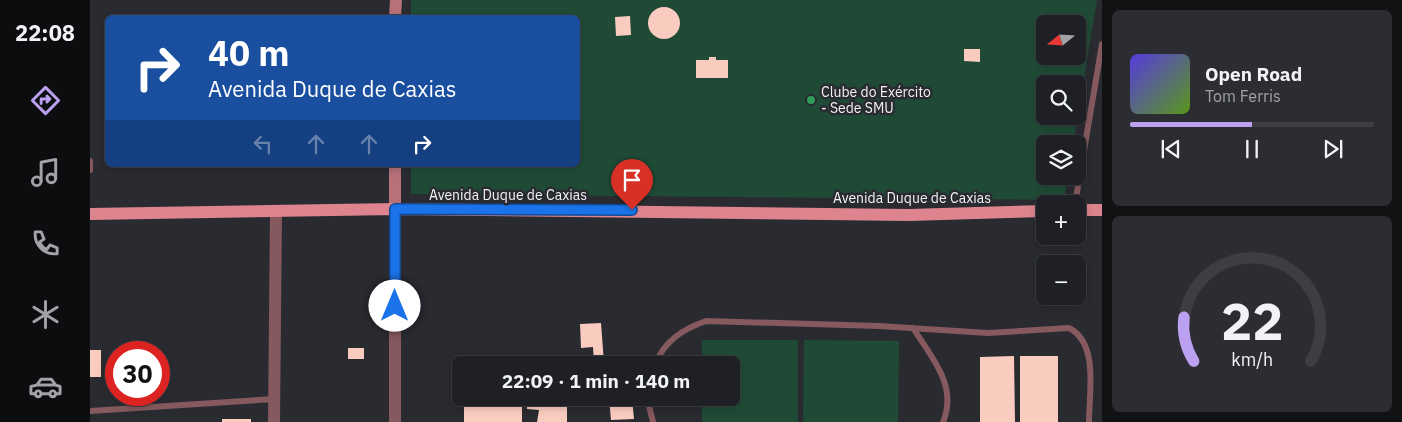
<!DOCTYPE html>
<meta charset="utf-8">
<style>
:root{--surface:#1f2025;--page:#2c2d32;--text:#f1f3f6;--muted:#a1a3a7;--line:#3c3e42;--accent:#bca0f2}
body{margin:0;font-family:"IBM Plex Sans",sans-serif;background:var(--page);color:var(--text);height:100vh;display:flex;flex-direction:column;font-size:19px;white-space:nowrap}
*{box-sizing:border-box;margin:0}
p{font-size:16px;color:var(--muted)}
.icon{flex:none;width:28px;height:28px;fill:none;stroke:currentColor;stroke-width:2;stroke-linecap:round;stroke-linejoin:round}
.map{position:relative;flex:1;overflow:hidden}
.panel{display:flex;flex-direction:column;gap:10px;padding:10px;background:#111214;width:300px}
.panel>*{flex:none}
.banner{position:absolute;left:15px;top:15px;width:475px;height:152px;border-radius:8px;box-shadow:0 2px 8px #0003,0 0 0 1px var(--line);background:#1a4fa0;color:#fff;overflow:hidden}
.needle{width:32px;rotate:252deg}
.fabs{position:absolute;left:946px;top:15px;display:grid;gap:10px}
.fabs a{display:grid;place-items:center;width:50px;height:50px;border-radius:8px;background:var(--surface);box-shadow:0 2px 8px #0003,0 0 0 1px var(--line);font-size:25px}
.speed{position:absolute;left:15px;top:341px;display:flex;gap:10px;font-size:25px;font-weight:700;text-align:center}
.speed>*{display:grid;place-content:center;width:65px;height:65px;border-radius:50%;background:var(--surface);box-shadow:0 2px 8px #0003,0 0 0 1px var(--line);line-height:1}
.speed .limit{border:8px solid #d22;background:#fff;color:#111}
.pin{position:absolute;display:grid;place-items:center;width:42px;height:42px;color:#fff;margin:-51px -21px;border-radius:50% 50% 50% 0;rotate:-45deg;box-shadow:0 0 5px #0007}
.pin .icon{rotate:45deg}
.me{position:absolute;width:55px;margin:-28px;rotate:0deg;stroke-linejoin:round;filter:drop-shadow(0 0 4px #0008)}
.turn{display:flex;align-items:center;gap:18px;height:105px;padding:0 20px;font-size:22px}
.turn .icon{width:65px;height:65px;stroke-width:2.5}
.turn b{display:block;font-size:35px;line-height:42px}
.lanes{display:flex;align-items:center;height:48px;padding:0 20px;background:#0003;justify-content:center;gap:25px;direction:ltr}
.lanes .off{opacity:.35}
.panel .widget{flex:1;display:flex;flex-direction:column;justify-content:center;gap:8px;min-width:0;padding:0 18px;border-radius:8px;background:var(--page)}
.panel .dial{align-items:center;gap:0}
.dial svg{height:130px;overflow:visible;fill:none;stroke:var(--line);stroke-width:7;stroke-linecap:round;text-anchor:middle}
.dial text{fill:var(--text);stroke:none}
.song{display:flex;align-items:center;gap:15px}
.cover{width:60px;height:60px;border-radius:8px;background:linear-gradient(135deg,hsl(250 70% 55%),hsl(90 70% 35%))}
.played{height:5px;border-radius:2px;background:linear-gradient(90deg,var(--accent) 50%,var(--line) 50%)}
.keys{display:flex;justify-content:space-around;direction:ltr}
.trip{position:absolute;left:362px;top:356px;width:288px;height:50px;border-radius:8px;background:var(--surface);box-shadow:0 2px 8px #0003,0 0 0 1px var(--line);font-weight:800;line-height:50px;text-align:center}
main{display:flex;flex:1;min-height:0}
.menu{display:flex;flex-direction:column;width:90px;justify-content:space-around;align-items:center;background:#0c0d0f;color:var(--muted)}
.menu .icon{width:35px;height:35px}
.menu .selected{color:var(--accent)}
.menu b{font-size:22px;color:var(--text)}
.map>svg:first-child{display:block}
.green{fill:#1f4b36;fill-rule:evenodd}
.building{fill:#faccbf}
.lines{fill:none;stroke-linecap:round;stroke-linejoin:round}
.lane{stroke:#85595d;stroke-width:6}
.street{stroke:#85595d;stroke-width:12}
.secondary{stroke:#b77179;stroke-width:12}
.primary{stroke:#dd848e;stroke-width:12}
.route-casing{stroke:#114b97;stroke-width:12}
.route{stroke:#1a73e8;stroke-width:9}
.leisure-dot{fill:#2e9e5b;stroke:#292b31;stroke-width:2}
.labels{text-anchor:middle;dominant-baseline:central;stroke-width:5;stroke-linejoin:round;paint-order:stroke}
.poi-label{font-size:14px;fill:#f1f2f6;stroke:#292b31;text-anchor:start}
.street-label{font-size:14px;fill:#f1f2f6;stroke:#292b31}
</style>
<main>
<nav class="menu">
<b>22:08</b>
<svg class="icon selected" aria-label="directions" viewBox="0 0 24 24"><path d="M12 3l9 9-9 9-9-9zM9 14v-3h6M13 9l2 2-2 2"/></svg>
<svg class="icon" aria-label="music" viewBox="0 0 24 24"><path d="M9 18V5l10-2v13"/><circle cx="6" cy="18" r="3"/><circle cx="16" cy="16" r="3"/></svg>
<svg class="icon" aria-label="phone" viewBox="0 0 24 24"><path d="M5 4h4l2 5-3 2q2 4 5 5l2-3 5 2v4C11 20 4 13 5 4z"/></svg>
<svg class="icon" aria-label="climate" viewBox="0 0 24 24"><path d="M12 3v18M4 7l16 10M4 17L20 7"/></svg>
<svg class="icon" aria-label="car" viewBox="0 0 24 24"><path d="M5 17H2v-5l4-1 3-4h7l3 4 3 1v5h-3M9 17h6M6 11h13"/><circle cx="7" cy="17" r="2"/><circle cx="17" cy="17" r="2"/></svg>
</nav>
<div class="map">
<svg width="1012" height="422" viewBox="0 0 1012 422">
<rect width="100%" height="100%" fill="#292b31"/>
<!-- green -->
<path class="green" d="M321,0H1007L983,144H955V176H978L974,200L321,194V165H488V18L321,17ZM955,24H988V56H955ZM955,84H988V116H955Z
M612,340H708V422H612V398H641V365H612Z
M714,340L809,341L808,422H713Z"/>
<!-- building -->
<path class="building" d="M558 23a16 16 0 1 1 32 0a16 16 0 1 1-32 0Z
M540,16L541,35L526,36L525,17Z
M874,49H890V62L874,61Z
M619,57H626V60H638V78H606V60H619Z
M511,323L514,363L504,364L503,347L491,348L490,324Z
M258,348H274V359H258Z
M0,350H11V377H0Z
M374,355H459V365H374Z
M924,356L925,422H890V357Z
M930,356H968V422H930Z
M437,398H477V422H447L449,410L437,409Z
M519,398H542L544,419L521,420Z
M374,407H432V422H374Z
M132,419H161V422H132Z"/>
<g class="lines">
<!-- lane -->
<path class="lane" d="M0,161V170
M985,204L1012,44
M823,328C842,358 868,386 853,422
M565,365C574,341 593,329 616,321L789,326L898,333L979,328C1009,343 999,393 999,422
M557,398L563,422
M0,411L184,399"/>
<!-- street -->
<path class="street" d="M305,209V422
M184,422L186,211"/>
<!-- secondary -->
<path class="secondary" d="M305,18L306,0
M305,209V165"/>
<!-- primary -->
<path class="primary" d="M988,210H1012
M0,214L305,209L819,215L955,211"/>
</g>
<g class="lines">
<!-- route casing -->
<g class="route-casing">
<path id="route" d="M305,306V209L542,210"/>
</g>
<!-- route -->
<use href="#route" class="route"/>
</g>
<!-- markers -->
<circle class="leisure-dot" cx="721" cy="100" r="5"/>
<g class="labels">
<!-- poi labels -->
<g class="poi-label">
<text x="731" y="92">Clube do Exército<tspan x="731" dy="16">- Sede SMU</tspan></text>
</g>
<!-- street labels -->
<g class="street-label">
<text x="418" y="195">Avenida Duque de Caxias</text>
<text x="822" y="198">Avenida Duque de Caxias</text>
</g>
</g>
</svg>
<div class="fabs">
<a><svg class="needle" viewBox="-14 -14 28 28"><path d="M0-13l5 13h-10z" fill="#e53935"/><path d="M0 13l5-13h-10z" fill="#a1a3a7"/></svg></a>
<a><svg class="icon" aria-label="search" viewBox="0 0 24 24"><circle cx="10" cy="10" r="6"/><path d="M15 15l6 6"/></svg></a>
<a><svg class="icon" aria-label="layers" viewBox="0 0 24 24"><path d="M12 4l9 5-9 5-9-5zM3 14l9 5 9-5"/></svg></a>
<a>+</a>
<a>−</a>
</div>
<div class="speed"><div class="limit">30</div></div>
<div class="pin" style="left:542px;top:210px;background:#d93025"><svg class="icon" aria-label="arrive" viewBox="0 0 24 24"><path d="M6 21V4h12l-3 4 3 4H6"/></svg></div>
<svg class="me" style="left:305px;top:306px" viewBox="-20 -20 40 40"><circle r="19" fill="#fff"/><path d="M0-13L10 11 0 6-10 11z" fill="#1a73e8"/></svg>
<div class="trip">22:09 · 1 min · 140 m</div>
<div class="banner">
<div class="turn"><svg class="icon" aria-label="right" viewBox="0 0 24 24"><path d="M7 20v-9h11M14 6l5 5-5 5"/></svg><div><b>40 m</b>Avenida Duque de Caxias</div></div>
<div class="lanes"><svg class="icon off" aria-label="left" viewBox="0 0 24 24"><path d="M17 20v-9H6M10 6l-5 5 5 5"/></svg><svg class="icon off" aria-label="ahead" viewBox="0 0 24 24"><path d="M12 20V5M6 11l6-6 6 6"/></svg><svg class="icon off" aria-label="ahead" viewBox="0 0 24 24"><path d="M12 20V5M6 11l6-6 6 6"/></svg><svg class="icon" aria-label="right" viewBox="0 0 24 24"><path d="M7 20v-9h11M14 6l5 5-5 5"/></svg></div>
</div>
</div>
<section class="panel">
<div class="widget">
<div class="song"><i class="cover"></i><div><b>Open Road</b><p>Tom Ferris</p></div></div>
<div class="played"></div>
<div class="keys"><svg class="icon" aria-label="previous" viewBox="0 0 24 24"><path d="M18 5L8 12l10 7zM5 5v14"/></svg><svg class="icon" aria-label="pause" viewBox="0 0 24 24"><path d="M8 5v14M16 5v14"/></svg><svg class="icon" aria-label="next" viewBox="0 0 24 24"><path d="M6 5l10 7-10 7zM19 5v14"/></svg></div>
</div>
<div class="widget dial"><svg viewBox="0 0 100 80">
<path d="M14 69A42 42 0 1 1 86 69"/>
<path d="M14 69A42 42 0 0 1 8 42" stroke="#bca0f2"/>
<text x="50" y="56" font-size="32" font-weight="700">22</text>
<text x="50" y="72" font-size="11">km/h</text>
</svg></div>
</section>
</main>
